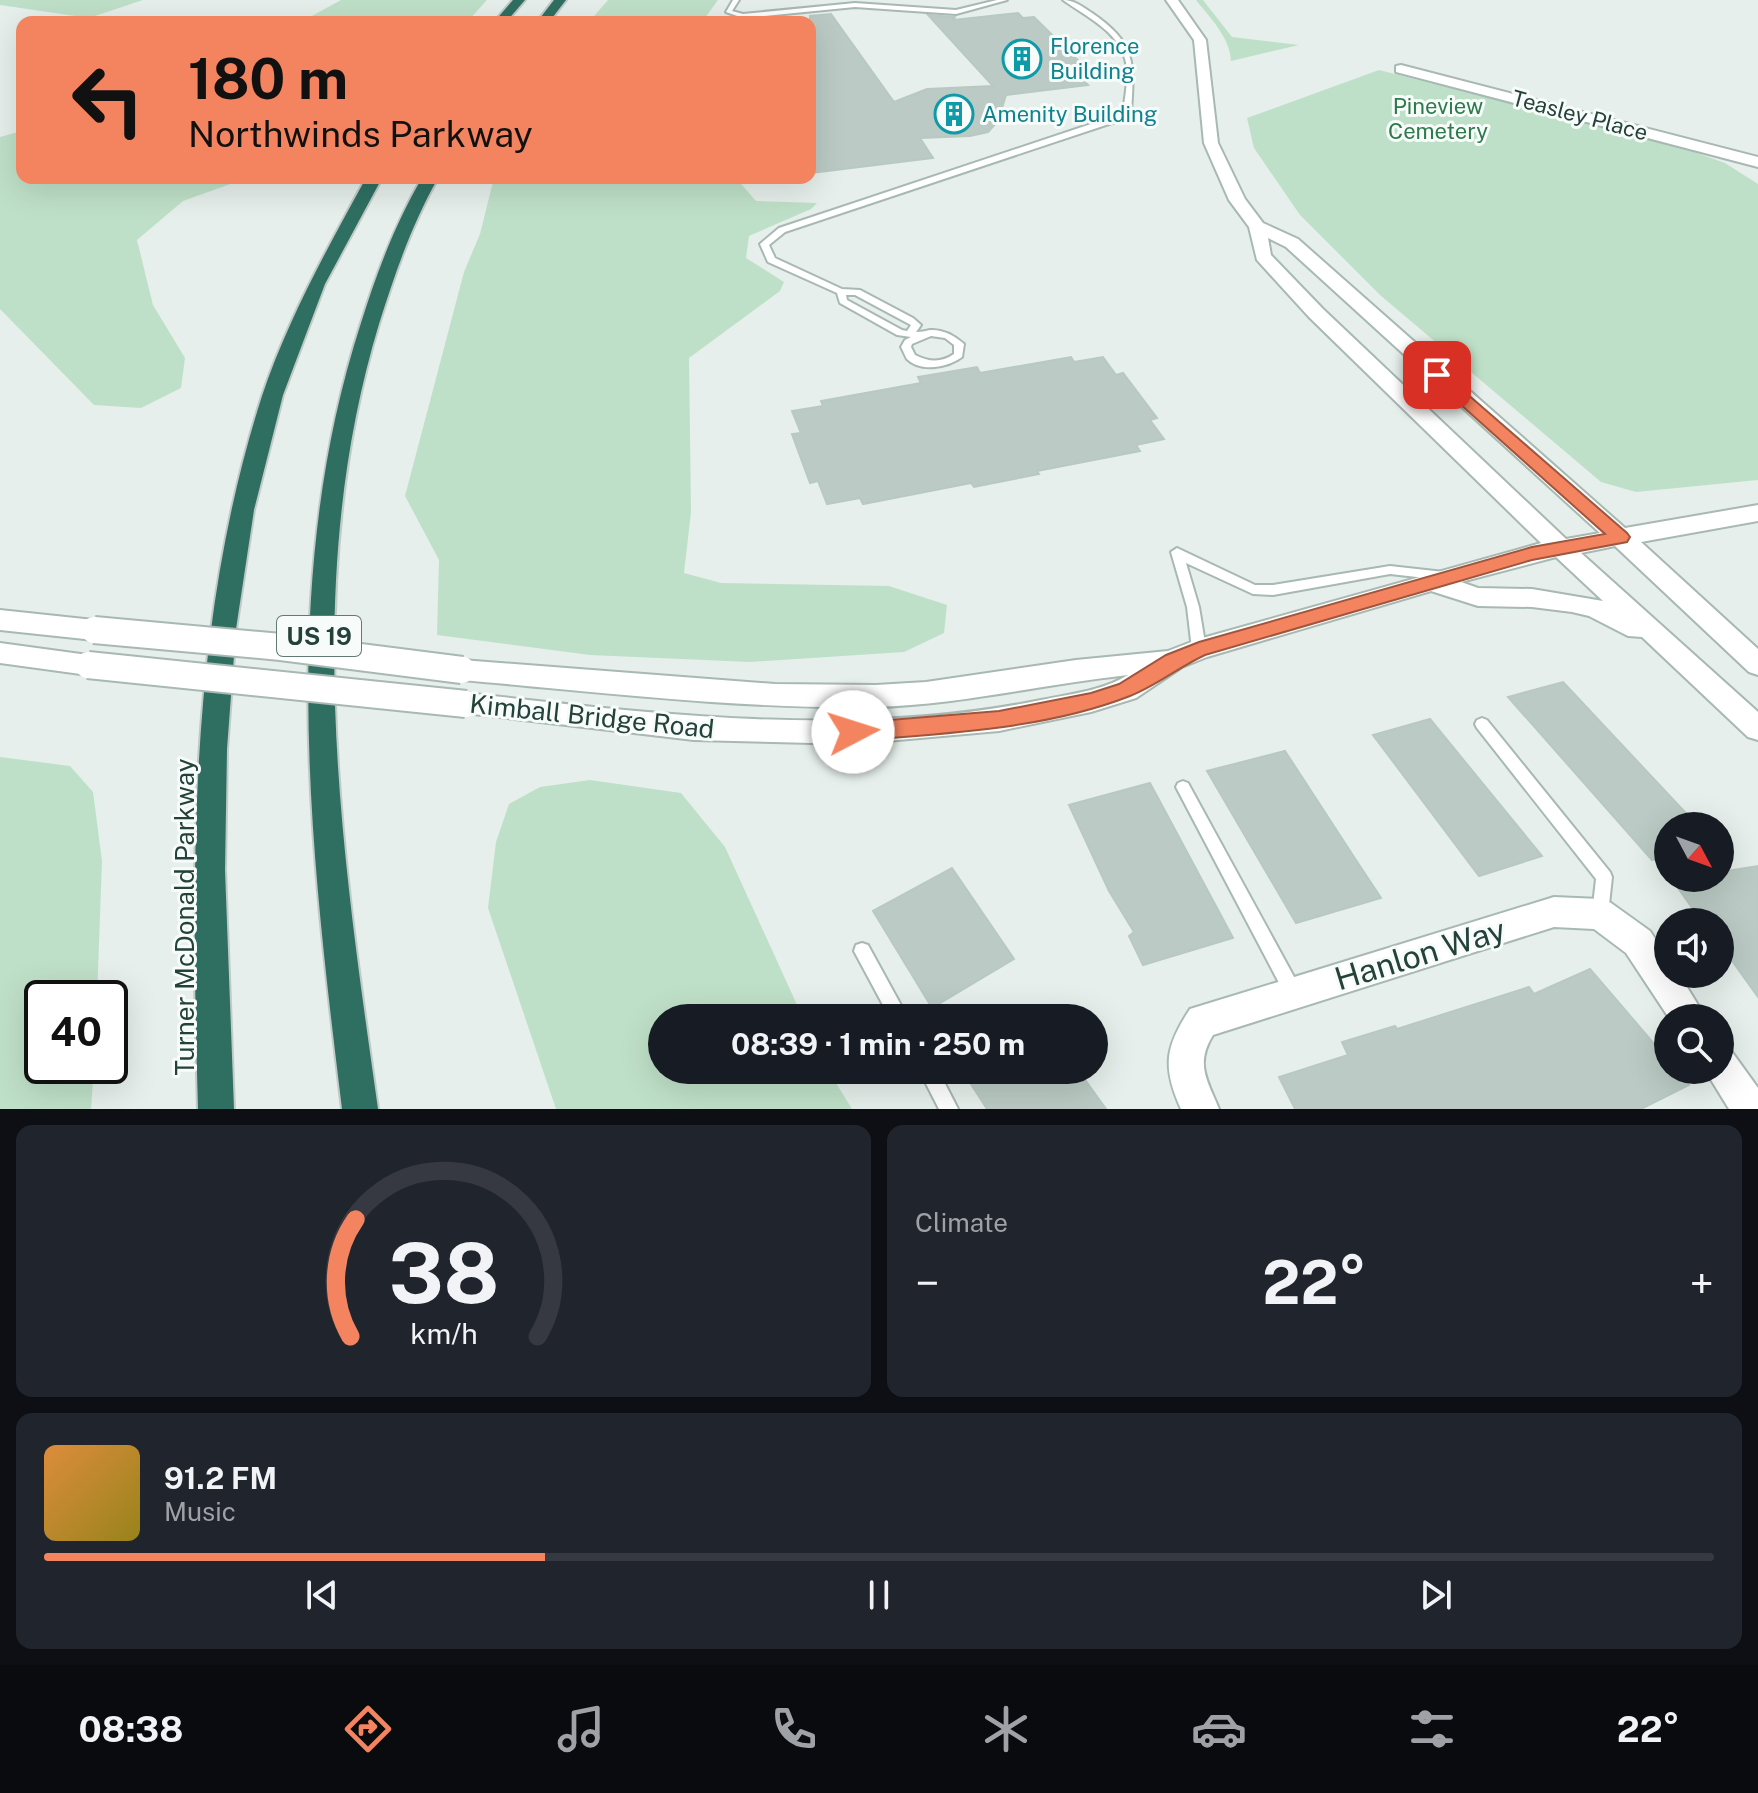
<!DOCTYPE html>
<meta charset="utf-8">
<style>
:root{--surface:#171b24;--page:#20242c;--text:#f1f3f6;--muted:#9ea1a6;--line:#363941;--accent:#f4845f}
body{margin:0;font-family:"Public Sans",sans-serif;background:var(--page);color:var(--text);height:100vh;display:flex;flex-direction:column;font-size:30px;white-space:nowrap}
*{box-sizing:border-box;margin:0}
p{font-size:26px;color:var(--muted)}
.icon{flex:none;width:44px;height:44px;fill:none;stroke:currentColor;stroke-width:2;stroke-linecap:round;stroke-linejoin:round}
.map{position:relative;height:1109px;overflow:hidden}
.sheet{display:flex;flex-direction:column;gap:16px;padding:16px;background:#0d0f14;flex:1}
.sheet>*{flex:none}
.banner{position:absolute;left:16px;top:16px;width:800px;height:168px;border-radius:16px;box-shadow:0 8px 32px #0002;background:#f4845f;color:#111;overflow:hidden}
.needle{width:52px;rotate:131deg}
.controls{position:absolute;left:1654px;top:812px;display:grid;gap:16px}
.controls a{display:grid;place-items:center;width:80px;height:80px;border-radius:50%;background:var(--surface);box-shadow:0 8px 32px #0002;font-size:40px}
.speed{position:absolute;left:24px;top:980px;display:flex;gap:16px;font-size:40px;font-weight:700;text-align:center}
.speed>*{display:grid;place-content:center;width:104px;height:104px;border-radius:50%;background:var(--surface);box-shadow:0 8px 32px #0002;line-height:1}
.speed .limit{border:4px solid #111;border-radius:12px;background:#fff;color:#111}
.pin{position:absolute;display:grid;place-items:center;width:68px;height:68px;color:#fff;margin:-34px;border-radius:16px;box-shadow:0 4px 12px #0006}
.me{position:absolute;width:88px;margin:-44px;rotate:85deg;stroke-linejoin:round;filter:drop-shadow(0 0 6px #0008)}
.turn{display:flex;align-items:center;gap:28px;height:168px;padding:0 40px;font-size:36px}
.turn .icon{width:104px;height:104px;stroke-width:2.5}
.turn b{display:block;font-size:56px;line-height:68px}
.big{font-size:60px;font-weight:700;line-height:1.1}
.sheet .card{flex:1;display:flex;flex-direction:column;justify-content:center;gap:12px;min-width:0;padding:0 28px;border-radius:16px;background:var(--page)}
.sheet .dial{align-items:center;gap:0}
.dial svg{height:208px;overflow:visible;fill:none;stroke:var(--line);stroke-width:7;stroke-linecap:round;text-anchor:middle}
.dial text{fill:var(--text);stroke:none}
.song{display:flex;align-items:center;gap:24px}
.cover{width:96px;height:96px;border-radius:12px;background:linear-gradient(135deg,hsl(30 70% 55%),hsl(50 70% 35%))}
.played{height:8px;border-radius:4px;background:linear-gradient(90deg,var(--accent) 30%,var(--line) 30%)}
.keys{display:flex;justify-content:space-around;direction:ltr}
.heat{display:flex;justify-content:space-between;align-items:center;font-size:44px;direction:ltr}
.sheet .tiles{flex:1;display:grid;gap:16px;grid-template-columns:1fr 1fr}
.card:last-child{grid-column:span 2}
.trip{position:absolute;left:648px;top:1004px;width:460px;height:80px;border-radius:40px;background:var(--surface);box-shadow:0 8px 32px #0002;font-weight:700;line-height:80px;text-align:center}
.tab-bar{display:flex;height:128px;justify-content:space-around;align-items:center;background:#090b0e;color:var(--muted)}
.tab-bar .icon{width:56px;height:56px}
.tab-bar .current{color:var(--accent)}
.tab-bar b{font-size:36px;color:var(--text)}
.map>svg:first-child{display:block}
.green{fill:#bfe0c8}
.building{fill:#bbcac4;stroke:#b8c9c2;stroke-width:2}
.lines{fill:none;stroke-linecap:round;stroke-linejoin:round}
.service-casing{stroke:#a8b8b2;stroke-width:4}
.minor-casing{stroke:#a8b8b2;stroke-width:4}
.tertiary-casing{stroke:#a8b8b2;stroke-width:4}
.motorway-casing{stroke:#c2cac8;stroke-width:4}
.service{fill:#fff;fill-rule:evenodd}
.minor{fill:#fff;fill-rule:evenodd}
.tertiary{fill:#fff;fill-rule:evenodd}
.motorway{fill:#2f6f62;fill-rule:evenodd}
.tertiary-bridge-casing{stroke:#a8b8b2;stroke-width:30;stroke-linecap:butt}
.tertiary-bridge{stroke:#fff;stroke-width:26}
.route{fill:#f4845f;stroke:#9f563e;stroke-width:2}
.labels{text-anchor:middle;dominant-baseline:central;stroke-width:6;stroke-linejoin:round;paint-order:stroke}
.far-culture-label{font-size:22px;fill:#0d838f;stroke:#f7fbf9;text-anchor:start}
.far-park-label{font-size:22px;fill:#2d7a4b;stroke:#f7fbf9}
.far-street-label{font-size:22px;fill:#24423a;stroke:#f7fbf9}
.shield{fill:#f7fbf9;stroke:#637a73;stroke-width:2}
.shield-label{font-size:24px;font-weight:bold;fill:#24423a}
.street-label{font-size:26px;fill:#24423a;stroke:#f7fbf9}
.near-street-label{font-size:32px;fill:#24423a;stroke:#f7fbf9}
</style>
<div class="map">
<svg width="1758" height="1109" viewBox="0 0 1758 1109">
<rect width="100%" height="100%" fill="#e6efeb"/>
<!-- green -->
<path class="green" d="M0,0H143L89,18L0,5Z
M341,0H487L467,22H301Z
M608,0H718L702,22H589Z
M1196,0H1203L1232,37L1299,45L1231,61C1230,37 1210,18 1196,0Z
M1379,70L1677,146L1725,163L1758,184V480L1636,492L1601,482L1380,295L1300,215L1254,148L1247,118Z
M22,131V178H247L183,201L137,240L153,305L185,358L181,388L141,408L94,405L0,309V137Z
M494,178H736L756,201L817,203L811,209L749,236L746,258L784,282L780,291L689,358L691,512L684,573L721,583L889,586L947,605L944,633L904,652L750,662L590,655L437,635L439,560L405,496L464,272L480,234Z
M0,757L70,766L93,792L102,861L97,998H42V1066H94L91,1109H0Z
M590,780L681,793L725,847L803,1018H662V1070H828L852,1109H556L488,908L496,842L509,804L540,787Z"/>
<!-- building -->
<path class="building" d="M1018,13L1023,18L1034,17L1097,79L1083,80L1088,85L1006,95L998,121L988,132L970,136L920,138L933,158L810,173V16L831,14L894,102L927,89L993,86L928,15L955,17L953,20Z
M1071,357L1074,362L1103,357L1116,375L1123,373L1157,418L1150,420L1164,439L1136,445L1140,451L1037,471L1039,474L974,487L971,483L863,504L860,498L827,504L818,481L810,483L792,434L801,433L792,411L823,406L821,401L921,383L918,377L977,367L980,373Z
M1563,682L1698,826H1668V854L1652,860L1508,697Z
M1430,719L1542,856L1479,876L1373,735Z
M1285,751L1356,860L1381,898L1296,923L1207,771Z
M1150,783L1233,938L1143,965L1129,936L1134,932L1109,891L1069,805Z
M1758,866V997L1720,944V922H1702L1671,878H1720V872Z
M952,868L1014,959L932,1008L873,911Z
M1590,969L1668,1060V1070H1677L1689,1085L1641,1109H1295L1279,1077L1348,1055L1342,1042L1395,1026L1397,1029L1529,987L1534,994Z
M962,1070H1078L1106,1109H987Z"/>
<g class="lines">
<!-- service casing -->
<g class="service-casing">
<path id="service" d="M733,0H739L732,11L743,14L855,3L956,10L997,0H1007L956,14L855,7L743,18L726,12Z
M1063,0C1074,0 1083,7 1092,13C1137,44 1134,63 1131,113L1127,118L785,232L769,245L775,258L842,289L860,290L913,318L921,325L916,332C921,332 925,331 930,330C943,329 955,336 964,344L962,357C949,367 921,373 907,359C906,358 902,348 901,347L905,340L911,337L897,335L840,303L837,293L768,262L760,244L779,228L1121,114L1123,112C1125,98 1128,82 1127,68C1123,33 1088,18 1063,0ZM846,295H855L911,325L907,331L902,330L847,300ZM931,336L945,338L954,345V354C941,363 929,362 915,355L911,347L912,344Z
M1177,548L1255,585H1273L1390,566L1444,572L1450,576L1444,580L1390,574L1273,595L1253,594L1186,563L1199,607L1206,649L1204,653H1194L1192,649L1187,607L1171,552Z
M1482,718L1487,720L1610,872L1612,877L1608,914L1606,919L1600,922L1594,919L1592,914L1596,879L1477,728L1475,724L1477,720Z
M1183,781L1188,783L1299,986L1301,992L1299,998L1293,1000L1287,998L1176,787L1178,783Z
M862,943L868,945L908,1018H890L854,951L856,945Z
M919,1070H938L958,1109H939Z"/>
</g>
<!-- minor casing -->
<g class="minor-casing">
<path id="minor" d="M1401,65L1758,157V167L1396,72V66Z
M1554,897L1600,899L1611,903L1650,931L1668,958V974H1679L1706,1018H1669L1626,953L1594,929L1554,927L1213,1035C1195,1064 1207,1080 1219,1109H1181C1162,1067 1165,1047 1190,1009Z
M1720,1046L1732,1052L1758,1088V1109H1729L1705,1070H1720Z"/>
</g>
<!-- tertiary casing -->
<g class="tertiary-casing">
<path id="tertiary" d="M1166,0H1178L1206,40L1218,143L1245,199L1263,223L1298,239L1625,528L1758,505V521L1641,542L1758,649V675L1749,672L1615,546L1581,553L1758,712V740L1748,737L1642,637L1628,636L1589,616L1572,612L1532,607L1478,606L1431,591L1207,657L1182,667L1136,698L1091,712L999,731L853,744L694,740L456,712L452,704L456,696L466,693C657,714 851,739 1041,700C1070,694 1102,691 1128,675C1044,684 959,705 875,707C737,709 599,692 462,680L453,677L449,670L453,663L462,660L775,684L876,685L926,682L1076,660L1168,651L1199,639L1541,543L1309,317L1257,260L1249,227L1229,200L1204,143L1194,40ZM1268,238L1286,247L1600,533L1566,539L1323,309L1271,255ZM1556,557L1603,601L1532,589L1478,588L1461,582Z
M0,610L94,620L103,623L107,630L103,637L94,640L0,630Z
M0,643L88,655L97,658L101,665L97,672L88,675L0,663Z"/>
</g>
<!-- motorway casing -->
<g class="motorway-casing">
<path id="motorway" d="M513,0H525L506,22H494Z
M554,0H566L549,22H537Z
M366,178H382L325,284L283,395L254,510L236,629L227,749L225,870L234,1109H198C191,870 188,626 262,396C288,319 327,249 366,178Z
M422,178H438C412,224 395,273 379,324C301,581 341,848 378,1109H342C310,847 278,579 361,323C377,272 395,224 422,178Z"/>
</g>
<!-- service -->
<use href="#service" class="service"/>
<!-- minor -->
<use href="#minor" class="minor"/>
<!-- tertiary -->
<use href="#tertiary" class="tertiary"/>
<!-- motorway -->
<use href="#motorway" class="motorway"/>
<!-- tertiary-bridge casing -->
<g class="tertiary-bridge-casing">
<path id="tertiary-bridge" d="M94,630L281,647L462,670
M88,665L466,704"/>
</g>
<!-- tertiary-bridge -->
<use href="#tertiary-bridge" class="tertiary-bridge"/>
</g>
<!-- route -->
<path class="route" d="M1437,370L1442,372L1627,533L1630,537L1627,542L1532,560L1205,655C1179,667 1156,686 1130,696C1043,730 945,733 853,741L846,738L842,732L846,726L853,723L999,711L1091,693L1119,684L1166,655L1199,642L1532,547L1605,534L1431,378V372Z"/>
<!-- icons -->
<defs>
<g id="building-ring" transform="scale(2)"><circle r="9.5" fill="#f7fbf9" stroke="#0f9aa8" stroke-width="1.5"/><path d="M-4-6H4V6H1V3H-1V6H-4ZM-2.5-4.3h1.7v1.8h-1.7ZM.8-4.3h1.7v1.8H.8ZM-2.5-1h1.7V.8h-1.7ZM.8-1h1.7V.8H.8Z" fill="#0f9aa8"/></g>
</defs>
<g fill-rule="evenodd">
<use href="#building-ring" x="1022" y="59"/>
<use href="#building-ring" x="954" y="114"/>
</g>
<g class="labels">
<!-- far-culture labels -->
<g class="far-culture-label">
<text x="1050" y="46">Florence<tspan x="1050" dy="25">Building</tspan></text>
<text x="982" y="114">Amenity Building</text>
</g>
<!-- far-park labels -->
<g class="far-park-label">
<text x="1438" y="106">Pineview<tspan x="1438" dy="25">Cemetery</tspan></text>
</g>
<!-- far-street labels -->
<g class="far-street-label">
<text transform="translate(1580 115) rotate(15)">Teasley Place</text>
</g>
<!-- shield labels -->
<rect class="shield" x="277" y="616" width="84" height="40" rx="6"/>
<g class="shield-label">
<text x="319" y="636">US 19</text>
</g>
<!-- street labels -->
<g class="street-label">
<text transform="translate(592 716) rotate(6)">Kimball Bridge Road</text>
<text transform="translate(184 917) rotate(-90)">Turner McDonald Parkway</text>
</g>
<!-- near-street labels -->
<g class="near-street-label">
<text transform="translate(1420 954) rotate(-17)">Hanlon Way</text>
</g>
</g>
</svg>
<div class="controls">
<a><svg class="needle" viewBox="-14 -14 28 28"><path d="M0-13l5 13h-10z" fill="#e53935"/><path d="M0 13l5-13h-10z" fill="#9ea1a6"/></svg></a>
<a><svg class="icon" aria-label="sound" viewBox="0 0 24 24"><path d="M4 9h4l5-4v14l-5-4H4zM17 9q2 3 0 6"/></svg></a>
<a><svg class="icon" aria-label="search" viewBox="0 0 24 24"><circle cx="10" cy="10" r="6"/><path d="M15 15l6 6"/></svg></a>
</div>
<div class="speed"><div class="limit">40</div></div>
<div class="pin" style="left:1437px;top:375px;background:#d93025"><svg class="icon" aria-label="arrive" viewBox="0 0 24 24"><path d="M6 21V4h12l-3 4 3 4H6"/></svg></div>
<svg class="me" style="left:853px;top:732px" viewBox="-20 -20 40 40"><circle r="19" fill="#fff"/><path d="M0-13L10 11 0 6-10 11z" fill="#f4845f"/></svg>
<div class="trip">08:39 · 1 min · 250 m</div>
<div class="banner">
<div class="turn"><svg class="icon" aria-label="left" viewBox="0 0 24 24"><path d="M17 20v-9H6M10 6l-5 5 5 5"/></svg><div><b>180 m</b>Northwinds Parkway</div></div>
</div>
</div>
<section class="sheet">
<div class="tiles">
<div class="card dial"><svg viewBox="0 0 100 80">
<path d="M14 69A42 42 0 1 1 86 69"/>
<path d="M14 69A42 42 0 0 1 16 24" stroke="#f4845f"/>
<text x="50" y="56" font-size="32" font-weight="700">38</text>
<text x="50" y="72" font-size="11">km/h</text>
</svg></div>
<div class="card"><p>Climate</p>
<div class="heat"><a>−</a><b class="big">22°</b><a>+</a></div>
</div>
<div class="card">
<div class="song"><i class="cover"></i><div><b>91.2 FM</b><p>Music</p></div></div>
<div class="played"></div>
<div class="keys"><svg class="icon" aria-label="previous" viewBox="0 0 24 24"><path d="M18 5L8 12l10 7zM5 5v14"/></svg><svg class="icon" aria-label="pause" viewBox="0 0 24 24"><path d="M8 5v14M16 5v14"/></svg><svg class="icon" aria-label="next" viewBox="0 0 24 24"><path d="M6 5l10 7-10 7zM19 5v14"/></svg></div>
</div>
</div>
</section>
<nav class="tab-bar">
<b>08:38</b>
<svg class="icon current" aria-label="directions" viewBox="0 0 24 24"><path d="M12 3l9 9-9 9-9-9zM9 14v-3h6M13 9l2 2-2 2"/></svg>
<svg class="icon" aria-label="music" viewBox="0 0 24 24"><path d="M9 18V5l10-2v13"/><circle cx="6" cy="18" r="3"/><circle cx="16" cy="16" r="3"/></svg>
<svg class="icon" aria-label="phone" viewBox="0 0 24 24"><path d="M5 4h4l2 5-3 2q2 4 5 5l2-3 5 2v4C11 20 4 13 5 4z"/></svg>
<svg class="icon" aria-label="climate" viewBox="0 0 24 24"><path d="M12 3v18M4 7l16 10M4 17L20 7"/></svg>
<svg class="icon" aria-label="car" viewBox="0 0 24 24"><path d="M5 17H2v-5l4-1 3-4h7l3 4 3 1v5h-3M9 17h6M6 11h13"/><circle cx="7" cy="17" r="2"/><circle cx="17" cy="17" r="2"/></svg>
<svg class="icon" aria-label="filters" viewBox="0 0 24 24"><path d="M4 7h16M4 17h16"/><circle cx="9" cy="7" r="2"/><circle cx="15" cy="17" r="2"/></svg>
<b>22°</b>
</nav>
